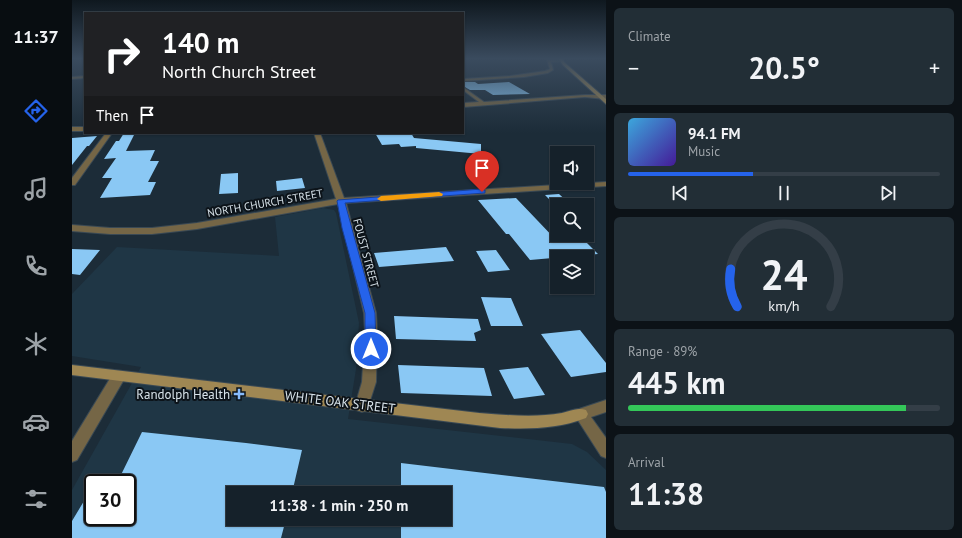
<!DOCTYPE html>
<meta charset="utf-8">
<style>
:root{--surface:#15212a;--page:#222e36;--text:#f1f3f6;--muted:#9da3a8;--line:#343e47;--accent:#2563eb}
body{margin:0;font-family:"PT Sans",sans-serif;background:var(--page);color:var(--text);height:100vh;display:flex;flex-direction:column;font-size:15px;white-space:nowrap}
*{box-sizing:border-box;margin:0}
p{font-size:13px;color:var(--muted)}
.icon{flex:none;width:22px;height:22px;fill:none;stroke:currentColor;stroke-width:2;stroke-linecap:round;stroke-linejoin:round}
.map{position:relative;flex:1;overflow:hidden}
.panel{display:flex;flex-direction:column;gap:8px;padding:8px;background:#0c1217;width:356px}
.panel>*{flex:none}
.hud{position:absolute;left:12px;top:12px;width:380px;height:122px;border-radius:0px;box-shadow:0 1px 3px #0004,0 0 0 1px var(--line);background:#202124;color:#fff;overflow:hidden}
.tools{position:absolute;left:478px;top:146px;display:grid;gap:8px}
.tools a{display:grid;place-items:center;width:44px;height:44px;border-radius:0px;background:var(--surface);box-shadow:0 1px 3px #0004,0 0 0 1px var(--line);font-size:20px}
.speed{position:absolute;left:12px;top:474px;display:flex;gap:8px;font-size:20px;font-weight:700;text-align:center}
.speed>*{display:grid;place-content:center;width:52px;height:52px;border-radius:50%;background:var(--surface);box-shadow:0 1px 3px #0004,0 0 0 1px var(--line);line-height:1}
.speed .limit{border:2px solid #111;border-radius:6px;background:#fff;color:#111}
.pin{position:absolute;display:grid;place-items:center;width:34px;height:34px;color:#fff;margin:-41px -17px;border-radius:50% 50% 50% 0;rotate:-45deg;box-shadow:0 0 4px #0007}
.pin .icon{rotate:45deg}
.me{position:absolute;width:44px;margin:-22px;rotate:0deg;stroke-linejoin:round;filter:drop-shadow(0 0 3px #0008)}
.turn{display:flex;align-items:center;gap:14px;height:84px;padding:0 12px;font-size:18px}
.turn .icon{width:52px;height:52px;stroke-width:2.5}
.turn b{display:block;font-size:28px;line-height:34px}
.then{display:flex;align-items:center;height:38px;padding:0 12px;background:#0003;gap:8px;font-size:15px}
.big{font-size:30px;font-weight:700;line-height:1.1}
.panel .tile{flex:1;display:flex;flex-direction:column;justify-content:center;gap:6px;min-width:0;padding:0 14px;border-radius:6px;background:var(--page)}
.panel .dial{align-items:center;gap:0}
.dial svg{height:104px;overflow:visible;fill:none;stroke:var(--line);stroke-width:7;stroke-linecap:round;text-anchor:middle}
.dial text{fill:var(--text);stroke:none}
.song{display:flex;align-items:center;gap:12px}
.cover{width:48px;height:48px;border-radius:6px;background:linear-gradient(135deg,hsl(200 70% 55%),hsl(260 70% 35%))}
.played{height:4px;border-radius:2px;background:linear-gradient(90deg,var(--accent) 40%,var(--line) 40%)}
.keys{display:flex;justify-content:space-around;direction:ltr}
.heat{display:flex;justify-content:space-between;align-items:center;font-size:22px;direction:ltr}
.charge{height:6px;border-radius:3px;background:linear-gradient(90deg,#34c759 89%,var(--line) 0)}
.trip{position:absolute;left:154px;top:486px;width:226px;height:40px;border-radius:0px;background:var(--surface);box-shadow:0 1px 3px #0004,0 0 0 1px var(--line);font-weight:700;line-height:40px;text-align:center}
main{display:flex;flex:1;min-height:0}
.tab-bar{display:flex;flex-direction:column;width:72px;justify-content:space-around;align-items:center;background:#080d11;color:var(--muted)}
.tab-bar .icon{width:28px;height:28px}
.tab-bar .current{color:var(--accent)}
.tab-bar b{font-size:18px;color:var(--text)}
.map>svg:first-child{display:block}
.built{fill:#1f3645;fill-rule:evenodd}
.building{fill:#8ac8f4}
.lines{fill:none;stroke-linecap:round;stroke-linejoin:round}
.street-casing{stroke:#3a4954;stroke-width:2}
.secondary-casing{stroke:#3a4954;stroke-width:2}
.street{fill:#756646;fill-rule:evenodd}
.secondary{fill:#9f8753;fill-rule:evenodd}
.route{fill:#2563eb;stroke:#184099}
.slow{fill:#f59e0b}
.poi-dot{fill:#87bbfb;stroke:#0c1319;stroke-width:1.5}
.labels{text-anchor:middle;dominant-baseline:central;stroke-width:4;stroke-linejoin:round;paint-order:stroke}
.street-label{font-size:11px;fill:#d8e3ea;stroke:#0c1319}
.near-poi-label{font-size:13px;fill:#d8e3ea;stroke:#0c1319;text-anchor:end}
.near-street-label{font-size:13px;fill:#d8e3ea;stroke:#0c1319}
</style>
<main>
<nav class="tab-bar">
<b>11:37</b>
<svg class="icon current" aria-label="directions" viewBox="0 0 24 24"><path d="M12 3l9 9-9 9-9-9zM9 14v-3h6M13 9l2 2-2 2"/></svg>
<svg class="icon" aria-label="music" viewBox="0 0 24 24"><path d="M9 18V5l10-2v13"/><circle cx="6" cy="18" r="3"/><circle cx="16" cy="16" r="3"/></svg>
<svg class="icon" aria-label="phone" viewBox="0 0 24 24"><path d="M5 4h4l2 5-3 2q2 4 5 5l2-3 5 2v4C11 20 4 13 5 4z"/></svg>
<svg class="icon" aria-label="climate" viewBox="0 0 24 24"><path d="M12 3v18M4 7l16 10M4 17L20 7"/></svg>
<svg class="icon" aria-label="car" viewBox="0 0 24 24"><path d="M5 17H2v-5l4-1 3-4h7l3 4 3 1v5h-3M9 17h6M6 11h13"/><circle cx="7" cy="17" r="2"/><circle cx="17" cy="17" r="2"/></svg>
<svg class="icon" aria-label="filters" viewBox="0 0 24 24"><path d="M4 7h16M4 17h16"/><circle cx="9" cy="7" r="2"/><circle cx="15" cy="17" r="2"/></svg>
</nav>
<div class="map">
<svg width="534" height="538" viewBox="0 0 534 538">
<rect width="100%" height="100%" fill="#1c2c38"/>
<!-- built -->
<path class="built" d="M251,208L262,210L264,213L287,323L284,369L276,419L500,444L515,452L534,470V538H0V490L69,367L0,356V294L45,247L207,256L203,217ZM21,483H55V517H21ZM161,493H373V519H161Z"/>
<!-- building -->
<path class="building" d="M391,82H403L406,84L437,82L458,94L421,95L413,90H398L391,86Z
M52,133H63L54,151L83,150L78,161H87L76,182H84L78,195L28,198L40,178H30L44,158L32,159L44,141H47Z
M303,133H339L342,138L409,144V154L344,148V146L329,147L327,144L310,145Z
M25,136L17,146H15L0,165V138Z
M166,173V193L147,194L149,174Z
M230,178L233,188L205,191L204,181Z
M487,194L499,205H483L473,195Z
M444,198L486,242L512,240L526,254L458,260L437,234H434L406,200Z
M374,247L382,261L307,267L302,253Z
M0,249L28,250L8,275L0,274Z
M424,250L438,270L416,272L404,251Z
M409,297L439,298L451,326H419Z
M322,316L406,319L409,330L402,333L404,341L324,339Z
M508,330L534,363V372L499,377L469,334Z
M326,365L412,368L420,396L329,393Z
M456,367L473,395L442,399L427,370Z
M70,432L174,443L230,450L220,493H161V519H214L209,538H0V521L12,501L21,502V517H55V483H45Z
M329,463L532,487L534,492V538H329V519H373V493H329Z"/>
<g class="lines">
<!-- street casing -->
<g class="street-casing">
<path id="street" d="M475,60L492,61L479,62L481,70L476,73L452,77L391,81V79L438,76L473,71L478,69Z
M13,76V78L0,79V77Z
M391,87L412,102L513,95H534V99L513,97L391,107V103L407,102L391,90Z
M0,127H13V131H0Z
M34,133H40L3,185H0V178Z
M242,133H248L272,198L534,182V186L274,203L304,313L305,333L304,382L295,410L290,412L285,410L283,406L290,382L293,333L292,313L266,204L125,229L80,234H38L0,231V225L38,228H80L125,223L264,199Z
M47,371L52,372L54,376L5,460L0,462V441L42,372Z
M534,400V412L519,417L534,438V458L529,456L502,414L504,410Z"/>
</g>
<!-- secondary casing -->
<g class="secondary-casing">
<path id="secondary" d="M486,58H490L493,63L534,99V104L491,65Z
M0,365L407,413C434,415 463,418 490,413C498,411 506,407 514,410L516,414L514,418C486,429 458,429 428,428L0,375Z"/>
</g>
<!-- street -->
<use href="#street" class="street"/>
<!-- secondary -->
<use href="#secondary" class="secondary"/>
</g>
<!-- sky -->
<linearGradient id="sky" x2="0" y2="1"><stop stop-color="#0f181f"/><stop offset="0.44" stop-color="#3a4b5e"/><stop offset="1" stop-color="#3a4b5e" stop-opacity="0"/></linearGradient>
<rect width="534" height="133" fill="url(#sky)"/>
<!-- route -->
<path class="route" d="M410,189L413,190V193L273,203L303,313L304,349L303,352L299,353L295,352L293,349V313L270,228L265,201L266,200Z"/>
<!-- slow -->
<path class="slow" d="M367,192L371,194L370,196L309,201L305,199L309,196Z"/>
<!-- markers -->
<path class="poi-dot" d="M165 388h4v4h4v4h-4v4h-4v-4h-4v-4h4z"/>
<g class="labels">
<!-- street labels -->
<g class="street-label">
<text transform="translate(193 203) rotate(-10)">NORTH CHURCH STREET</text>
<text transform="translate(294 253) rotate(75)">FOUST STREET</text>
</g>
<!-- near-poi labels -->
<g class="near-poi-label">
<text x="158" y="394">Randolph Health</text>
</g>
<!-- near-street labels -->
<g class="near-street-label">
<text transform="translate(268 402) rotate(7)">WHITE OAK STREET</text>
</g>
</g>
</svg>
<div class="tools">
<a><svg class="icon" aria-label="sound" viewBox="0 0 24 24"><path d="M4 9h4l5-4v14l-5-4H4zM17 9q2 3 0 6"/></svg></a>
<a><svg class="icon" aria-label="search" viewBox="0 0 24 24"><circle cx="10" cy="10" r="6"/><path d="M15 15l6 6"/></svg></a>
<a><svg class="icon" aria-label="layers" viewBox="0 0 24 24"><path d="M12 4l9 5-9 5-9-5zM3 14l9 5 9-5"/></svg></a>
</div>
<div class="speed"><div class="limit">30</div></div>
<div class="pin" style="left:410px;top:192px;background:#d93025"><svg class="icon" aria-label="arrive" viewBox="0 0 24 24"><path d="M6 21V4h12l-3 4 3 4H6"/></svg></div>
<svg class="me" style="left:299px;top:349px" viewBox="-20 -20 40 40"><circle r="17" fill="#2563eb" stroke="#fff" stroke-width="3"/><path d="M0-11L8 9 0 5-8 9z" fill="#fff"/></svg>
<div class="trip">11:38 · 1 min · 250 m</div>
<div class="hud">
<div class="turn"><svg class="icon" aria-label="right" viewBox="0 0 24 24"><path d="M7 20v-9h11M14 6l5 5-5 5"/></svg><div><b>140 m</b>North Church Street</div></div>
<div class="then">Then<svg class="icon" aria-label="arrive" viewBox="0 0 24 24"><path d="M6 21V4h12l-3 4 3 4H6"/></svg></div>
</div>
</div>
<section class="panel">
<div class="tile"><p>Climate</p>
<div class="heat"><a>−</a><b class="big">20.5°</b><a>+</a></div>
</div>
<div class="tile">
<div class="song"><i class="cover"></i><div><b>94.1 FM</b><p>Music</p></div></div>
<div class="played"></div>
<div class="keys"><svg class="icon" aria-label="previous" viewBox="0 0 24 24"><path d="M18 5L8 12l10 7zM5 5v14"/></svg><svg class="icon" aria-label="pause" viewBox="0 0 24 24"><path d="M8 5v14M16 5v14"/></svg><svg class="icon" aria-label="next" viewBox="0 0 24 24"><path d="M6 5l10 7-10 7zM19 5v14"/></svg></div>
</div>
<div class="tile dial"><svg viewBox="0 0 100 80">
<path d="M14 69A42 42 0 1 1 86 69"/>
<path d="M14 69A42 42 0 0 1 9 40" stroke="#2563eb"/>
<text x="50" y="56" font-size="32" font-weight="700">24</text>
<text x="50" y="72" font-size="11">km/h</text>
</svg></div>
<div class="tile"><p>Range · 89%</p><b class="big">445 km</b><div class="charge"></div></div>
<div class="tile"><p>Arrival</p><b class="big">11:38</b></div>
</section>
</main>
